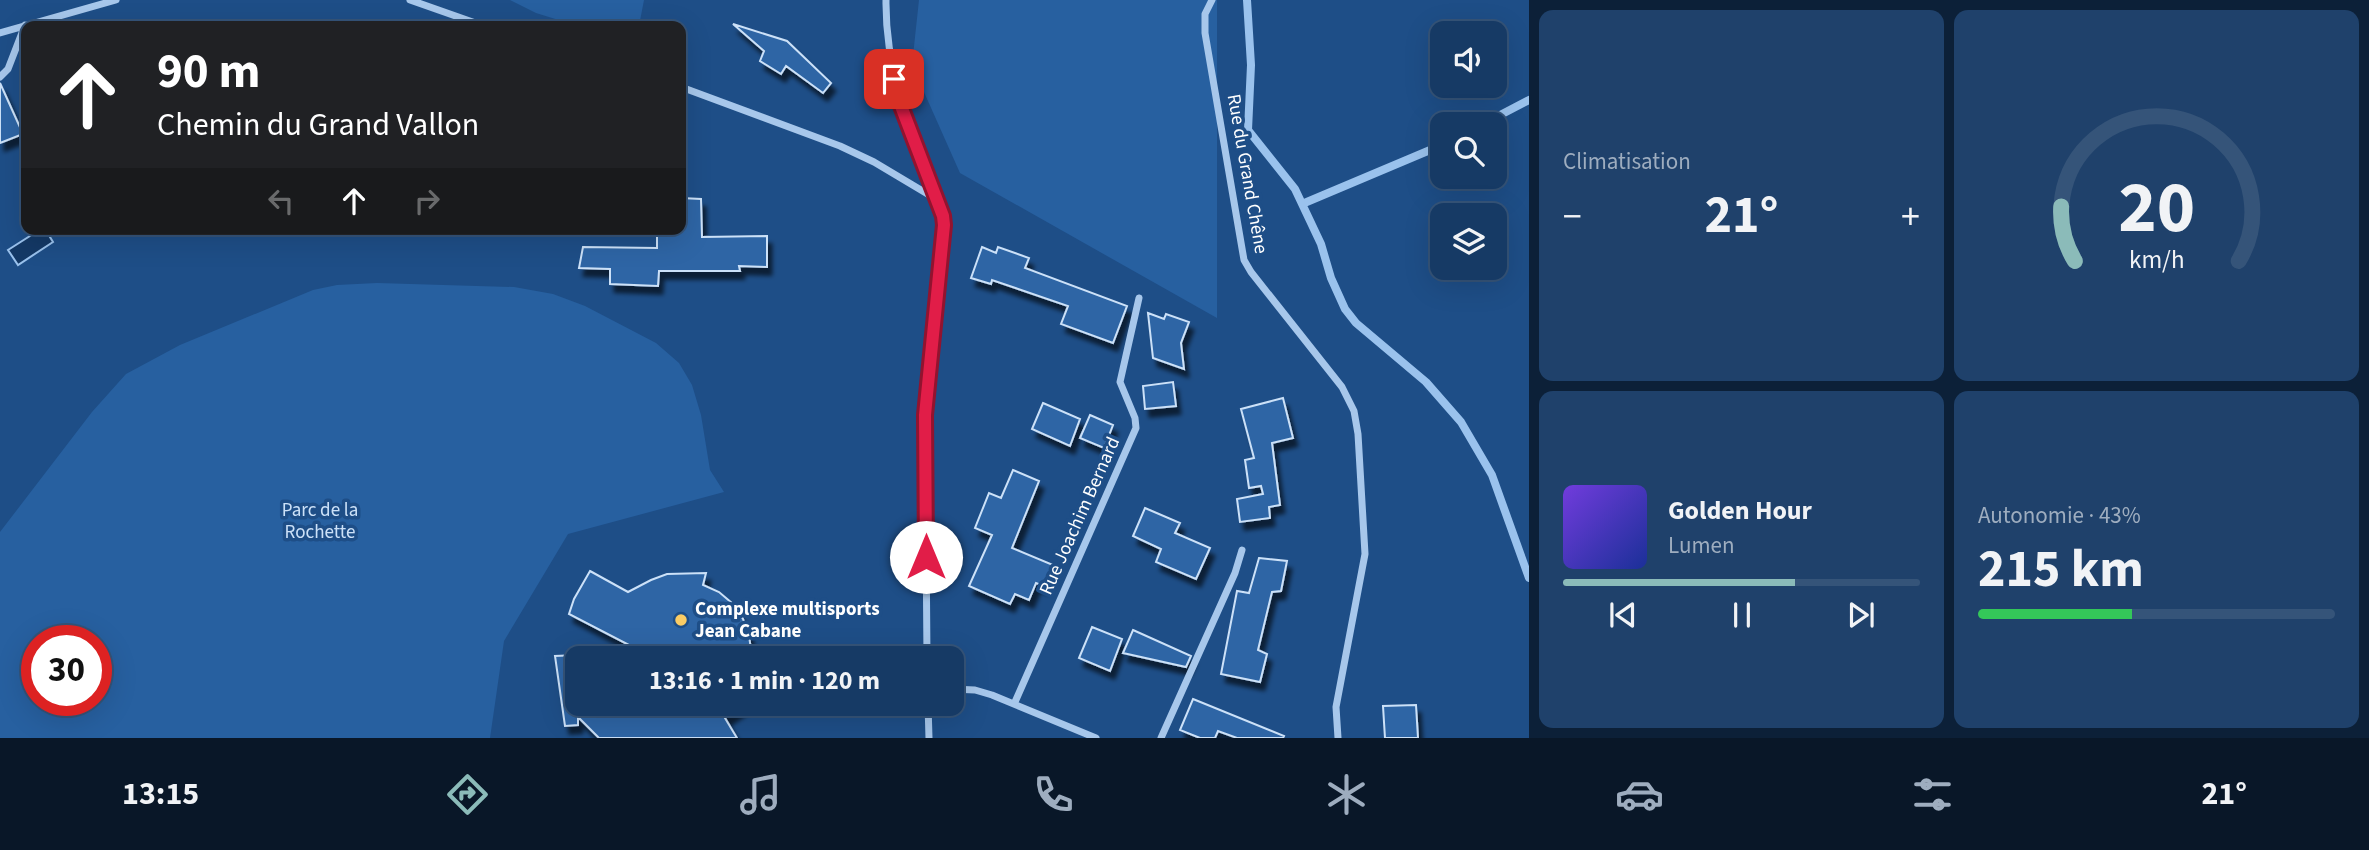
<!DOCTYPE html>
<html lang="fr">
<meta charset="utf-8">
<style>
:root{--surface:#163a65;--page:#1f416b;--text:#f1f3f6;--muted:#9eadbf;--line:#355479;--accent:#8bbbb9}
body{margin:0;font-family:"Source Sans 3",sans-serif;background:var(--page);color:var(--text);height:100vh;display:flex;flex-direction:column;font-size:26px;white-space:nowrap}
*{box-sizing:border-box;margin:0}
p{font-size:23px;color:var(--muted)}
.icon{flex:none;width:38px;height:38px;fill:none;stroke:currentColor;stroke-width:2;stroke-linecap:round;stroke-linejoin:round}
.map{position:relative;flex:1;overflow:hidden}
.sheet{display:flex;flex-direction:column;gap:10px;padding:10px;background:#0c2038;width:840px}
.sheet>*{flex:none}
.hud{position:absolute;left:21px;top:21px;width:665px;height:214px;border-radius:14px;box-shadow:0 7px 28px #0002,0 0 0 2px var(--line);background:#202124;color:#fff;overflow:hidden}
.tools{position:absolute;left:1430px;top:21px;display:grid;gap:14px}
.tools a{display:grid;place-items:center;width:77px;height:77px;border-radius:14px;background:var(--surface);box-shadow:0 7px 28px #0002,0 0 0 2px var(--line);font-size:35px}
.speed{position:absolute;left:21px;top:625px;display:flex;gap:14px;font-size:35px;font-weight:700;text-align:center}
.speed>*{display:grid;place-content:center;width:91px;height:91px;border-radius:50%;background:var(--surface);box-shadow:0 7px 28px #0002,0 0 0 2px var(--line);line-height:1}
.speed .limit{border:10px solid #d22;background:#fff;color:#111}
.pin{position:absolute;display:grid;place-items:center;width:60px;height:60px;color:#fff;margin:-30px;border-radius:14px;box-shadow:0 4px 10px #0006}
.me{position:absolute;width:77px;margin:-38px;rotate:0deg;stroke-linejoin:round;filter:drop-shadow(0 0 5px #0008)}
.turn{display:flex;align-items:center;gap:24px;height:147px;padding:0 21px;font-size:32px}
.turn .icon{width:91px;height:91px;stroke-width:2.5}
.turn b{display:block;font-size:49px;line-height:60px}
.lanes{display:flex;align-items:center;height:66px;padding:0 21px;background:#0003;justify-content:center;gap:35px;direction:ltr}
.lanes .off{opacity:.35}
.big{font-size:52px;font-weight:700;line-height:1.1}
.sheet .card{flex:1;display:flex;flex-direction:column;justify-content:center;gap:10px;min-width:0;padding:0 24px;border-radius:14px;background:var(--page)}
.sheet .dial{align-items:center;gap:0}
.dial svg{height:182px;overflow:visible;fill:none;stroke:var(--line);stroke-width:7;stroke-linecap:round;text-anchor:middle}
.dial text{fill:var(--text);stroke:none}
.song{display:flex;align-items:center;gap:21px}
.cover{width:84px;height:84px;border-radius:10px;background:linear-gradient(135deg,hsl(260 70% 55%),hsl(230 70% 35%))}
.played{height:7px;border-radius:4px;background:linear-gradient(90deg,var(--accent) 65%,var(--line) 65%)}
.keys{display:flex;justify-content:space-around;direction:ltr}
.heat{display:flex;justify-content:space-between;align-items:center;font-size:38px;direction:ltr}
.charge{height:10px;border-radius:5px;background:linear-gradient(90deg,#34c759 43%,var(--line) 0)}
.sheet .tiles{flex:1;display:grid;gap:10px;grid-template-columns:repeat(2,1fr)}
.trip{position:absolute;left:565px;top:646px;width:399px;height:70px;border-radius:14px;background:var(--surface);box-shadow:0 7px 28px #0002,0 0 0 2px var(--line);font-weight:700;line-height:70px;text-align:center}
.menu{display:flex;height:112px;justify-content:space-around;align-items:center;background:#091728;color:var(--muted)}
.menu .icon{width:49px;height:49px}
.menu .active{color:var(--accent)}
.menu b{font-size:32px;color:var(--text)}
main{display:flex;flex:1;min-height:0}
.map>svg:first-child{display:block}
.green{fill:#2760a0;fill-rule:evenodd}
.water{fill:#143966;stroke:#9ac2ed;stroke-width:2}
.lines{fill:none;stroke-linecap:round;stroke-linejoin:round}
.stream{stroke:#9ac2ed;stroke-width:8}
.building{fill:#2d65a5;stroke:#cce1f8;stroke-width:2;filter:url(#shadow)}
.street{stroke:#a7c7eb;stroke-width:7}
.route-casing{stroke:#92132f;stroke-width:18}
.route{stroke:#e11d48;stroke-width:12}
.poi-dot{fill:#facc65;stroke:#1e4e87;stroke-width:2.5}
.labels{text-anchor:middle;dominant-baseline:central;stroke-width:7;stroke-linejoin:round;paint-order:stroke}
.street-label{font-size:19px;fill:#fff;stroke:#1e4e87}
.park-label{font-size:19px;fill:#cce1f8;stroke:#1e4e87}
.poi-label{font-size:19px;font-weight:bold;fill:#fff;stroke:#1e4e87;text-anchor:start}
</style>
<main>
<div class="map">
<svg width="1529" height="738" viewBox="0 0 1529 738">
<defs>
<filter id="shadow"><feDropShadow dx="4.5" dy="8" stdDeviation="2" flood-color="#0009"/></filter>
</defs>
<rect width="100%" height="100%" fill="#1e4e87"/>
<!-- green -->
<path class="green" d="M510,0H644L639,26H578L536,13Z
M919,0H1217V318L960,173L912,65Z
M377,283L514,287L553,294L585,306L656,343L679,363L692,385L701,415L710,470L724,492L568,534L504,641L490,738H0V532L92,412L126,374L180,345L313,290L337,285ZM37,640H96V700H37Z"/>
<!-- water -->
<path class="water" d="M41,229H45L53,242L18,265L8,250Z"/>
<g class="lines">
<!-- stream -->
<path class="stream" d="M1247,0L1251,65L1248,130L1295,189L1321,244L1331,278L1345,309L1356,323L1426,382L1461,422L1492,475L1529,578
M1483,124L1529,100
M1302,204L1442,145"/>
</g>
<!-- building -->
<path class="building" d="M733,24L787,41L831,83L823,93L786,66L781,74L760,61L764,51Z
M0,83L23,134L0,143Z
M681,198L701,199L702,237L767,236V267L739,266L740,271H659L658,286L610,284V269L579,268L583,247L657,248V229H681Z
M982,247L996,253L998,247L1029,258L1025,268L1127,306L1113,343L1061,324L1068,306L992,280L991,284L971,278Z
M1148,313L1164,319L1166,314L1189,322L1181,343L1184,369L1153,358Z
M1173,382L1176,406L1145,409L1143,386Z
M1283,398L1293,438L1272,443L1280,505L1269,507L1270,518L1240,522L1237,499L1263,494L1261,486L1249,488L1245,460L1254,458L1241,409Z
M1043,403L1080,419L1070,446L1032,429Z
M1090,415L1113,425L1104,448L1080,438Z
M1013,470L1039,481L1012,548L1053,565L1044,586L1036,583L1029,600L1015,594L1010,604L969,586L992,535L975,528L989,493L1001,498Z
M1145,508L1180,523L1175,533L1210,548L1196,579L1156,562L1161,549L1133,536Z
M1259,558L1287,561L1281,591L1272,592L1258,650L1267,654L1260,682L1221,674L1237,591L1249,593Z
M590,571L628,592L651,580L667,574L706,573L703,585L719,592L733,604L743,619L749,635L752,658H654L569,614L574,599Z
M1092,627L1122,639L1110,671L1079,658Z
M1133,630L1191,656L1186,667L1123,653Z
M578,655V704H746L725,718L737,738H599L578,717V725L565,726L555,656Z
M1193,699L1284,736L1283,738H1237L1218,731L1215,738H1200L1180,730Z
M1416,705L1418,738H1385L1383,706Z"/>
<g class="lines">
<!-- street -->
<path class="street" d="M410,0L484,26
M886,0C885,79 916,143 943,216L944,225L925,415L927,658
M1212,0L1205,14V33L1244,260L1251,272L1342,387L1354,411L1358,434L1365,554L1336,707L1338,738
M0,33L116,0
M0,77L8,69L25,25
M681,87L840,146L874,162L936,199
M952,689L975,690L992,695L1096,738
M1015,702L1136,428L1135,418L1120,382L1139,298
M928,704L929,738
M1161,738L1235,573L1242,550"/>
</g>
<g class="lines">
<!-- route casing -->
<g class="route-casing">
<path id="route" d="M894,79L901,106L943,216L944,225L925,415L926,557"/>
</g>
<!-- route -->
<use href="#route" class="route"/>
</g>
<!-- markers -->
<circle class="poi-dot" cx="681" cy="620" r="7"/>
<g class="labels">
<!-- street labels -->
<g class="street-label">
<text transform="translate(1247 174) rotate(80)">Rue du Grand Chêne</text>
<text transform="translate(1080 516) rotate(-66)">Rue Joachim Bernard</text>
</g>
<!-- park labels -->
<g class="park-label">
<text x="320" y="510">Parc de la<tspan x="320" dy="22">Rochette</tspan></text>
</g>
<!-- poi labels -->
<g class="poi-label">
<text x="695" y="609">Complexe multisports<tspan x="695" dy="22">Jean Cabane</tspan></text>
</g>
</g>
</svg>
<div class="tools">
<a><svg class="icon" aria-label="sound" viewBox="0 0 24 24"><path d="M4 9h4l5-4v14l-5-4H4zM17 9q2 3 0 6"/></svg></a>
<a><svg class="icon" aria-label="search" viewBox="0 0 24 24"><circle cx="10" cy="10" r="6"/><path d="M15 15l6 6"/></svg></a>
<a><svg class="icon" aria-label="layers" viewBox="0 0 24 24"><path d="M12 4l9 5-9 5-9-5zM3 14l9 5 9-5"/></svg></a>
</div>
<div class="speed"><div class="limit">30</div></div>
<div class="pin" style="left:894px;top:79px;background:#d93025"><svg class="icon" aria-label="arrive" viewBox="0 0 24 24"><path d="M6 21V4h12l-3 4 3 4H6"/></svg></div>
<svg class="me" style="left:926px;top:557px" viewBox="-20 -20 40 40"><circle r="19" fill="#fff"/><path d="M0-13L10 11 0 6-10 11z" fill="#e11d48"/></svg>
<div class="trip">13:16 · 1 min · 120 m</div>
<div class="hud">
<div class="turn"><svg class="icon" aria-label="ahead" viewBox="0 0 24 24"><path d="M12 20V5M6 11l6-6 6 6"/></svg><div><b>90 m</b>Chemin du Grand Vallon</div></div>
<div class="lanes"><svg class="icon off" aria-label="left" viewBox="0 0 24 24"><path d="M17 20v-9H6M10 6l-5 5 5 5"/></svg><svg class="icon" aria-label="ahead" viewBox="0 0 24 24"><path d="M12 20V5M6 11l6-6 6 6"/></svg><svg class="icon off" aria-label="right" viewBox="0 0 24 24"><path d="M7 20v-9h11M14 6l5 5-5 5"/></svg></div>
</div>
</div>
<section class="sheet">
<div class="tiles">
<div class="card"><p>Climatisation</p>
<div class="heat"><a>−</a><b class="big">21°</b><a>+</a></div>
</div>
<div class="card dial"><svg viewBox="0 0 100 80">
<path d="M14 69A42 42 0 1 1 86 69"/>
<path d="M14 69A42 42 0 0 1 8 45" stroke="#8bbbb9"/>
<text x="50" y="56" font-size="32" font-weight="700">20</text>
<text x="50" y="72" font-size="11">km/h</text>
</svg></div>
<div class="card">
<div class="song"><i class="cover"></i><div><b>Golden Hour</b><p>Lumen</p></div></div>
<div class="played"></div>
<div class="keys"><svg class="icon" aria-label="previous" viewBox="0 0 24 24"><path d="M18 5L8 12l10 7zM5 5v14"/></svg><svg class="icon" aria-label="pause" viewBox="0 0 24 24"><path d="M8 5v14M16 5v14"/></svg><svg class="icon" aria-label="next" viewBox="0 0 24 24"><path d="M6 5l10 7-10 7zM19 5v14"/></svg></div>
</div>
<div class="card"><p>Autonomie · 43%</p><b class="big">215 km</b><div class="charge"></div></div>
</div>
</section>
</main>
<nav class="menu">
<b>13:15</b>
<svg class="icon active" aria-label="directions" viewBox="0 0 24 24"><path d="M12 3l9 9-9 9-9-9zM9 14v-3h6M13 9l2 2-2 2"/></svg>
<svg class="icon" aria-label="music" viewBox="0 0 24 24"><path d="M9 18V5l10-2v13"/><circle cx="6" cy="18" r="3"/><circle cx="16" cy="16" r="3"/></svg>
<svg class="icon" aria-label="phone" viewBox="0 0 24 24"><path d="M5 4h4l2 5-3 2q2 4 5 5l2-3 5 2v4C11 20 4 13 5 4z"/></svg>
<svg class="icon" aria-label="climate" viewBox="0 0 24 24"><path d="M12 3v18M4 7l16 10M4 17L20 7"/></svg>
<svg class="icon" aria-label="car" viewBox="0 0 24 24"><path d="M5 17H2v-5l4-1 3-4h7l3 4 3 1v5h-3M9 17h6M6 11h13"/><circle cx="7" cy="17" r="2"/><circle cx="17" cy="17" r="2"/></svg>
<svg class="icon" aria-label="filters" viewBox="0 0 24 24"><path d="M4 7h16M4 17h16"/><circle cx="9" cy="7" r="2"/><circle cx="15" cy="17" r="2"/></svg>
<b>21°</b>
</nav>
